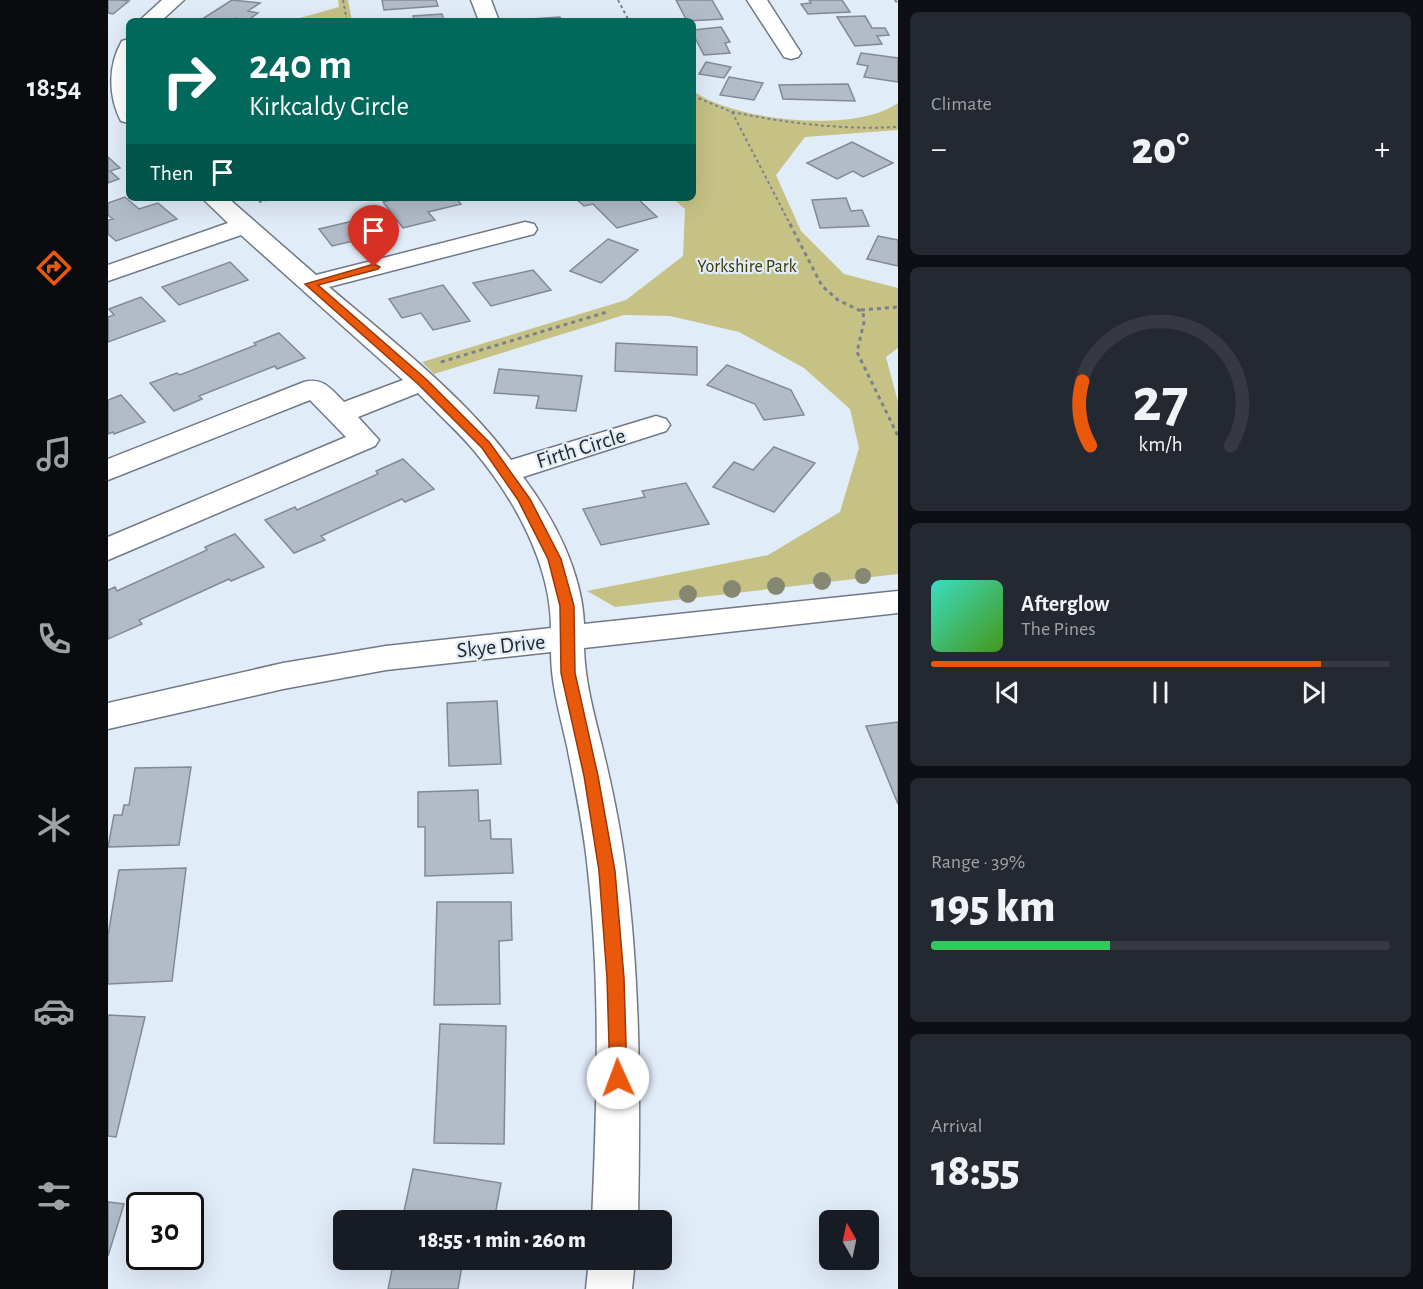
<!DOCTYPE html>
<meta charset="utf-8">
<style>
:root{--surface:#171b24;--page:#242831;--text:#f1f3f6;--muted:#9ea1a6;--line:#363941;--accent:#ea580c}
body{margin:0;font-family:"Alegreya Sans",sans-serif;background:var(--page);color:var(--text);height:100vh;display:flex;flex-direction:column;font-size:22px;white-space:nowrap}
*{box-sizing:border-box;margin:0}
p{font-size:20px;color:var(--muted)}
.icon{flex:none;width:33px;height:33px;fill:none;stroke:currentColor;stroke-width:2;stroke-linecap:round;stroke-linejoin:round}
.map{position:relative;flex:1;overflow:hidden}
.details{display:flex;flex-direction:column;gap:12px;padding:12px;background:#0d0f14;width:525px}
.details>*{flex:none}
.top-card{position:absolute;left:18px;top:18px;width:570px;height:183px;border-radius:9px;box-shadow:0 6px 24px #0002;background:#00695c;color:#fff;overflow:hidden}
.needle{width:39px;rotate:351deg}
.controls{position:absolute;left:711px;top:1210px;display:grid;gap:12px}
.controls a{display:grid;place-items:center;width:60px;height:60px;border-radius:9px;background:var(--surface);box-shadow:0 6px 24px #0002;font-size:30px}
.speed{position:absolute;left:18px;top:1192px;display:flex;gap:12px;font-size:30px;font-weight:700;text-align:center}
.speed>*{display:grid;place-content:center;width:78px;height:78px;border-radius:50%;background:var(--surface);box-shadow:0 6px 24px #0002;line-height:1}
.speed .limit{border:3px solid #111;border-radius:9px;background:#fff;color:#111}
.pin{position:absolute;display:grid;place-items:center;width:51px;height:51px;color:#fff;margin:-62px -26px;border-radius:50% 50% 50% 0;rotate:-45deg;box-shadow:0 0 6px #0007}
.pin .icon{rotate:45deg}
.me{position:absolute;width:66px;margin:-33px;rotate:358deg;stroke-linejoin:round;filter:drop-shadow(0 0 4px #0008)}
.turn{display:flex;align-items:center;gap:21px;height:126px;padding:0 24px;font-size:27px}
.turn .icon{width:78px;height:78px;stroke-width:2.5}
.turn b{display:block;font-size:42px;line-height:51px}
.then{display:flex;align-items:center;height:57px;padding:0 24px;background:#0003;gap:12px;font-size:22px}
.big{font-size:45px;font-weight:800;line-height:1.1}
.details .tile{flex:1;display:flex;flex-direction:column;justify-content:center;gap:9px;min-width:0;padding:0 21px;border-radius:9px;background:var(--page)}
.details .dial{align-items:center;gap:0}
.dial svg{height:156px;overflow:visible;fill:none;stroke:var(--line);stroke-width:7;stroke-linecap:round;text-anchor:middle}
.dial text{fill:var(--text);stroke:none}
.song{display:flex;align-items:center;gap:18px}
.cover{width:72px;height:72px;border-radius:9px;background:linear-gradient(135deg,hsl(170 70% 55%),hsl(100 70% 35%))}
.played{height:6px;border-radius:3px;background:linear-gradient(90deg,var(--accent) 85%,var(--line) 85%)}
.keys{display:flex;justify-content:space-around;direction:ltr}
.heat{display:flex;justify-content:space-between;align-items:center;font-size:33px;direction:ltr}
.charge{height:9px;border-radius:4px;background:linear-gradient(90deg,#34c759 39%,var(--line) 0)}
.trip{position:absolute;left:225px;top:1210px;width:339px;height:60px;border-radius:9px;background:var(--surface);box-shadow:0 6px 24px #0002;font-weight:800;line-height:60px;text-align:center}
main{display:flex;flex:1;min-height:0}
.tabs{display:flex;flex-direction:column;width:108px;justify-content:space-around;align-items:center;background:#090b0e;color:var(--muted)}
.tabs .icon{width:42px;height:42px}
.tabs .selected{color:var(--accent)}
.tabs b{font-size:27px;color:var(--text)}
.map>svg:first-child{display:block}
.green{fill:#c6c286}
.building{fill:#b2bcc9;stroke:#808a96;stroke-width:1.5}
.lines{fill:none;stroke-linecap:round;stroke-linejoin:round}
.minor-casing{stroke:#707985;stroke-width:3}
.path-far1{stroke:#7b828b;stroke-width:2;stroke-dasharray:3 3;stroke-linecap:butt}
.path{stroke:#7b828b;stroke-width:3;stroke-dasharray:4 4;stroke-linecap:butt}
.minor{fill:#fff;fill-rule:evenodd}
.tree{fill:#868871}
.route{fill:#ea580c;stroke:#983908;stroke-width:1.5}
.labels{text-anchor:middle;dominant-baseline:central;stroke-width:4.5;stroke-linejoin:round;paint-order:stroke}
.far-park-label{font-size:18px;fill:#3b3702;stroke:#e1ecf9}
.street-label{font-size:22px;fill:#25292e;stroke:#e1ecf9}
</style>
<main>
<nav class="tabs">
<b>18:54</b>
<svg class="icon selected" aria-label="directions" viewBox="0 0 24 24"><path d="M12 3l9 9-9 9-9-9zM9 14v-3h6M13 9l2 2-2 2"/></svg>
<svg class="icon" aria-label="music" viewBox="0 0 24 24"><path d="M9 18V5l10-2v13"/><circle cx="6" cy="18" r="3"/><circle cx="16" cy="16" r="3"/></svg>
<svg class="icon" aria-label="phone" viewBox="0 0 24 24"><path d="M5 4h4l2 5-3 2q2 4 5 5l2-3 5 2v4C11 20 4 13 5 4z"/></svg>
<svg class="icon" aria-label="climate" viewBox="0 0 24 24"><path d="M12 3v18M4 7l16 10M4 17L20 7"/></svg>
<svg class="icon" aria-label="car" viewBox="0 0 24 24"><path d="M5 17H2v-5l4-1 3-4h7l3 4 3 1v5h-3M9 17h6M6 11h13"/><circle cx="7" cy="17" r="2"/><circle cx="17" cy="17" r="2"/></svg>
<svg class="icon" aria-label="filters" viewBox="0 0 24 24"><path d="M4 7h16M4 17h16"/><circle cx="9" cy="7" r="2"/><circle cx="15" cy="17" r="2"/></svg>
</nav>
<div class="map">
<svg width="790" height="1289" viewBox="0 0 790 1289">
<rect width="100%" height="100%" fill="#e1ecf9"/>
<!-- green -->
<path class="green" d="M230,0H240L244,21H181L231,7Z
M585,91C627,121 747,134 790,103V130L697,137L668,175L693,231L736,274L790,288V348L778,357L790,402V574L507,607L479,591L660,555L732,512L751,448L742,409L696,368L631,332L562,316L516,315L326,374L314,362L518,300L575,256L577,209L564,198H585Z"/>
<!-- building -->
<path class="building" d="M0,0H13L21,1L5,14L0,13Z
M124,0L152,3L140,11L150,13L139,21L128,18L123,21H91Z
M274,0H328L330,6L276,10Z
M568,0H604L615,19L579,21Z
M701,0H734L742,12L700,14L693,4L703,3Z
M334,14L336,21H306L305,16Z
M757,16L764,28H777L781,35L769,36L774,44L747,46L729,17Z
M452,17L454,21L423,19Z
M613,27L622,42L617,43L622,53L596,55L585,34V30Z
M753,53L790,58V82L756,77L760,66L749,64Z
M598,62L623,67L616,78L591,74Z
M621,77L655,83L646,100L612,95Z
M740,84L747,101L675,99L671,85Z
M744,142L785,163L755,177L745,171L729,179L699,163Z
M0,157L12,168L2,171L11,179L0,183Z
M17,197L31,209L50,203L69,219L8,241L0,234V220L5,219L0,215V203Z
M291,198H348L353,204L320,212L327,220L295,228L275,202Z
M467,198H529L549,217L509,228L485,204L476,206Z
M738,198L743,211L754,210L761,226L712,228L704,200Z
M266,216L280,233L224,246L211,229Z
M770,236L790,240V266L759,259Z
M500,239L530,250L493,283L462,271Z
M122,262L140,280L71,305L54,287Z
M425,270L443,290L383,306L365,283Z
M335,285L362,321L325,330L313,313L294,318L281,299Z
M33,297L57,321L0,342V317L6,315L1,309Z
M171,333L197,358L169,369L167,366L91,396L94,399L66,411L42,383L69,373L72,375L148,345L146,343Z
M508,343L589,347V375L507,371Z
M619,365L683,390L696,415L656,420L647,404L599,385Z
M391,369L474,376L468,411L428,408L431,396L386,393Z
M13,395L37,422L6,434L5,432L0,434V400Z
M666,447L707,463L666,512L605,487L626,462L645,470Z
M295,459L326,489L297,502L294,499L213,536L217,540L186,553L157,520L187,507L189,510L270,474L268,471Z
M578,483L601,524L493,545L475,509L537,497L534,491Z
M127,534L156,567L123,581L121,579L31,620L34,624L0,639V590L7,587L9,591L99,550L97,547Z
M389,701L393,764L341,766L339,703Z
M790,722V804L758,726Z
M83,767L71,845L0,847L6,815H14L16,805H21L27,768Z
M370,790L371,821L382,820L383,839H403L405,873L317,876V827H310V792Z
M78,868L64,981L0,984V935L11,870Z
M329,902H403L404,940L391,941L392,1004L326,1005Z
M0,1015L37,1017L8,1137L0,1136Z
M332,1024L398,1026L396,1144L326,1143Z
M305,1169L393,1183L386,1221H294Z
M0,1202L16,1204L0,1256Z
M286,1260H355L350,1289H280Z"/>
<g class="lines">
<!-- minor casing -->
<g class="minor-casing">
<path id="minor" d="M54,0H76L53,21H31Z
M363,0H383L391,21H371Z
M639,0H659L693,53L690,57L683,59L676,57Z
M21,39V123L13,121C0,96 0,65 14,41Z
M94,198H120L208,275L417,222L426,224L429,229L426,234L221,287C283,340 355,395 403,460L538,419L548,416L558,419L562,425L558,431L415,477C446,518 474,572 476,624L790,591V613L476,648C477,682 486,714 494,746C504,787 513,830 518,871C533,987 532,1105 530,1221H484C489,1105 493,987 480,871C476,829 467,787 459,746C452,715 443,684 443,652L278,670L175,689L0,729V703L175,663L278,646L443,628C443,565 407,500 368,453C351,432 329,413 310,393L250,417L271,440L267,446L0,560V537L238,437L202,400L0,480V459L196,382C215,377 223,389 236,402L295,380L133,235L0,281V265L120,223Z
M481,1260H527L524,1289H478Z"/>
</g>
<!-- path-far1 -->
<path class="path-far1" d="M235,0L239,21
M510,0L521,21
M787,0L790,4
M585,96L624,112L683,226
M624,112C679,123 733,130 790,127
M151,202L168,198"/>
<!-- path -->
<path class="path" d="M682,224L714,286L730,300L755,312L756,322L749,352L790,436
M753,310L790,307
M333,362L499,312"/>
<!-- minor -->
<use href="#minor" class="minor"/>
</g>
<!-- trees -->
<g class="tree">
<circle cx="755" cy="576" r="8"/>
<circle cx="714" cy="581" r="9"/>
<circle cx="668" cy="586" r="9"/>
<circle cx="624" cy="589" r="9"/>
<circle cx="580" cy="594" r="9"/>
</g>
<!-- route -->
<path class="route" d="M266,264L272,267L270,269L210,285L318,379L382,443L422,499L453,559L466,606L467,673L490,776L507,871L516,978L519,1078L517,1084L510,1086L504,1084L502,1078L499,978L491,871L476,776L453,673L452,606L440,559L410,500L374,448L310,384L197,284Z"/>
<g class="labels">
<!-- far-park labels -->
<g class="far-park-label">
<text x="639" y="267">Yorkshire Park</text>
</g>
<!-- street labels -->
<g class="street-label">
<text transform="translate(473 448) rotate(-17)">Firth Circle</text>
<text transform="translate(393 646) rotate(-6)">Skye Drive</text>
</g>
</g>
</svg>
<div class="controls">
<a><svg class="needle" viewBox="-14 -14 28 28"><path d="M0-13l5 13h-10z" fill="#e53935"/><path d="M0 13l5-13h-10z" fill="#9ea1a6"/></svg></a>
</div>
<div class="speed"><div class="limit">30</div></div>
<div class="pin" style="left:266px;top:267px;background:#d93025"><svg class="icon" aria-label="arrive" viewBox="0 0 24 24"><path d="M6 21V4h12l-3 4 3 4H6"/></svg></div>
<svg class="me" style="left:510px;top:1078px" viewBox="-20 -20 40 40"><circle r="19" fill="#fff"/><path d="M0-13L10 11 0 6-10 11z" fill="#ea580c"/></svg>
<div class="trip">18:55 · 1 min · 260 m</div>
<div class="top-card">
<div class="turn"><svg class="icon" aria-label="right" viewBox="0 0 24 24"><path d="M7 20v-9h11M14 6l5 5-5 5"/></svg><div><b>240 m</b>Kirkcaldy Circle</div></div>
<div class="then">Then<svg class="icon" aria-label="arrive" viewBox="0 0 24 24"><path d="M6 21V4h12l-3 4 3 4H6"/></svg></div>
</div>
</div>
<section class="details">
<div class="tile"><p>Climate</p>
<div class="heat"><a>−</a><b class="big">20°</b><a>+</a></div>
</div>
<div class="tile dial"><svg viewBox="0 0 100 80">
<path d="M14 69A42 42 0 1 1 86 69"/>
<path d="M14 69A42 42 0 0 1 10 36" stroke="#ea580c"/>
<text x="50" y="56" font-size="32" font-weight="700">27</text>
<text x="50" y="72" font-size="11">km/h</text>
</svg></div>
<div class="tile">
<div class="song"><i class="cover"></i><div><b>Afterglow</b><p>The Pines</p></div></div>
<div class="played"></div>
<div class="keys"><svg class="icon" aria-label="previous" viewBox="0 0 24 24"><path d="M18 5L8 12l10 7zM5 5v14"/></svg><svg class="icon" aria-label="pause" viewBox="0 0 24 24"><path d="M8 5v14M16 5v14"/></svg><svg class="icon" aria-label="next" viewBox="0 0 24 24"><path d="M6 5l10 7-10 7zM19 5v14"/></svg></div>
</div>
<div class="tile"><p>Range · 39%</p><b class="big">195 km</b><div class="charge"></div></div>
<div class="tile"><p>Arrival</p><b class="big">18:55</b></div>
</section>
</main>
